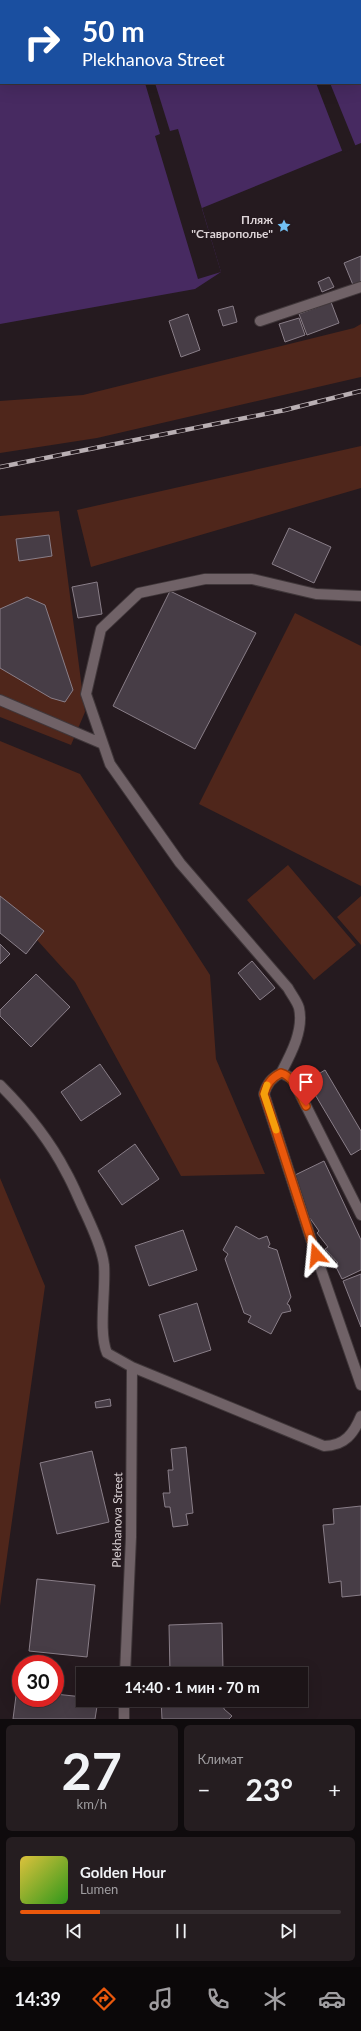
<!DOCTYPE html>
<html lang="ru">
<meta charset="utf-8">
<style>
:root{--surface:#1c1417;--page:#251d20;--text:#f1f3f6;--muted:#a09ea1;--line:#3a3336;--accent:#ea580c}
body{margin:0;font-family:Lato,sans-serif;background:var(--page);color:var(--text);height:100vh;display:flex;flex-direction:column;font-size:15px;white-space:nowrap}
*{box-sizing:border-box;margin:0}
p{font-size:13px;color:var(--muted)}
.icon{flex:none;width:22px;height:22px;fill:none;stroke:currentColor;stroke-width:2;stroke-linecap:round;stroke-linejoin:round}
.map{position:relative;height:1719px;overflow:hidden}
.sheet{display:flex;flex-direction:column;gap:6px;padding:6px;background:#0f0b0d;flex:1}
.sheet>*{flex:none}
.hud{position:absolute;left:0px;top:0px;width:361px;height:84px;box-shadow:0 4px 16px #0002,0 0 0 1px var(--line);background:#1a4fa0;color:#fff;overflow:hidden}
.speed{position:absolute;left:12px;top:1655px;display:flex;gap:8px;font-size:20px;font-weight:700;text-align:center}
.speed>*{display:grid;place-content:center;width:52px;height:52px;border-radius:50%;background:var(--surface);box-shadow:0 4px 16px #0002,0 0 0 1px var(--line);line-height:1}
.speed .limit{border:6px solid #d22;background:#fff;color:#111}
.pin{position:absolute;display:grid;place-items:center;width:34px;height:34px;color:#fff;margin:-41px -17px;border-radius:50% 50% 50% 0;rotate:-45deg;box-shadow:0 0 4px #0007}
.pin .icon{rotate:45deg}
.me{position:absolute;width:44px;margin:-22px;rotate:342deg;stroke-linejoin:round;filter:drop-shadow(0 0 3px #0008)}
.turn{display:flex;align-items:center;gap:14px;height:84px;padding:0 16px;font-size:18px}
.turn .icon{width:52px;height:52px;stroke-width:2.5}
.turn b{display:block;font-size:28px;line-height:34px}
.big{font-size:30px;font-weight:700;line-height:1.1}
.sheet .widget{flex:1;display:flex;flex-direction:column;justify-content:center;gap:6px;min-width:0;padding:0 14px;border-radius:6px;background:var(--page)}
.sheet .dial{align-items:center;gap:0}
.dial b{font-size:52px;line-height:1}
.song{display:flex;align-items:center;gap:12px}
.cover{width:48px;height:48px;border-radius:6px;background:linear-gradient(135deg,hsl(50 70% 55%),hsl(110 70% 35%))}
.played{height:4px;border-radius:2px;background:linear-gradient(90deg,var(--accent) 25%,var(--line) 25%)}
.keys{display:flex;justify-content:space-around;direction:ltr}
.heat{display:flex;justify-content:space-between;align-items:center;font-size:22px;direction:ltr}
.sheet .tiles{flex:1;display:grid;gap:6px;grid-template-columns:1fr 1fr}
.widget:last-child{grid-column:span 2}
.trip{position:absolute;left:76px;top:1667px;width:232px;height:40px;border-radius:0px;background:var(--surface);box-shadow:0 4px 16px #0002,0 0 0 1px var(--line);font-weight:700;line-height:40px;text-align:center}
.tab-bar{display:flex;height:64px;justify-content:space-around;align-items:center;background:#0b0809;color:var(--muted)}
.tab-bar .icon{width:28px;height:28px}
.tab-bar .current{color:var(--accent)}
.tab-bar b{font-size:18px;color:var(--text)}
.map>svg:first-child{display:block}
.green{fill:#4f261b}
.water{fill:#472a61;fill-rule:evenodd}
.pier{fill:#251a1f}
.building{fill:#473d46;stroke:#897e88}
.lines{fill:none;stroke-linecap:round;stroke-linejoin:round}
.service-casing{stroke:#40373a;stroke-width:12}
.minor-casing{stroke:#40373a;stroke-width:12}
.service{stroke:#706267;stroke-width:10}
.minor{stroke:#706267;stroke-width:10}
.rail-casing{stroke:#b9afb3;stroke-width:4.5}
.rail{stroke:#251a1f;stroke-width:3;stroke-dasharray:9;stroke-linecap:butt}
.route-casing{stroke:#983908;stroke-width:10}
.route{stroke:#ea580c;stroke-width:7}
.slow{stroke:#f59e0b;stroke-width:7}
.labels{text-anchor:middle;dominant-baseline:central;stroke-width:4;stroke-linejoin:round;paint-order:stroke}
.poi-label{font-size:12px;font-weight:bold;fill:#ddd4d7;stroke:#251a1f;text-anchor:end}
.street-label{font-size:12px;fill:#ddd4d7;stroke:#251a1f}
</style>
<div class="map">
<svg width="361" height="1719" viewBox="0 0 361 1719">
<rect width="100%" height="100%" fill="#251a1f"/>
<!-- green -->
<path class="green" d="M361,324V377L97,438L0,453V401L83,395L354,328Z
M361,446V488L91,567L77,510Z
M59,511L85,712L71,745L0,717V516Z
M295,613L361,646V886L199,804Z
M0,741L80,774L210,975L216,1059L265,1174L181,1176L75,982L0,899Z
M288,865L356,945L314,980L247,900Z
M361,896V945L337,917Z
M0,1178L45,1286L0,1606Z"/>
<!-- water -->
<path class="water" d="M0,0H361V143L202,208L221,272L195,289L0,324ZM1,1H360V83H1Z"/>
<!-- pier -->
<path class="pier" d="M145,83H155L170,131L178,129L221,272L198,279L155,136L160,134Z
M316,83H330L356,147L343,153Z"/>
<!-- building -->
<path class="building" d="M361,256V282L353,285L344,263Z
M329,277L334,287L322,292L318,282Z
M331,302L339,323L307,335L299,314Z
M233,306L237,322L223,326L218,310Z
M188,314L200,350L181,357L169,321Z
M299,318L305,335L285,342L279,324Z
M289,528L331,547L314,583L272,564Z
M49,535L52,556L19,561L16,539Z
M97,582L102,614L78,618L72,587Z
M170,591L256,633L195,749L113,706Z
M27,597L45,605L73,690L65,702L51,698L0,668V609Z
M0,896L44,931L26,954L0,933Z
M0,944L10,954L0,964Z
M252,961L275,988L260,1000L238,973Z
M36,974L70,1007L31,1047L0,1016V1010Z
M100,1064L121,1094L81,1121L61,1092Z
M325,1070L361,1131V1149L351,1155L307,1081Z
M135,1144L159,1179L122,1205L98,1171Z
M324,1161L361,1240V1270L342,1279L335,1265L338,1263L325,1249L328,1247L317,1233L319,1231L307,1214L293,1176Z
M236,1226L259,1239L267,1236L270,1244L268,1247L277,1250L291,1297L287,1304L289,1305L291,1311L282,1313L271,1334L248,1322L251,1316L244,1313L225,1259L228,1254L223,1250Z
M183,1230L197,1270L149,1286L135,1246Z
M361,1274V1327L343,1281Z
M197,1303L211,1350L174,1362L159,1315Z
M110,1399L111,1406L96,1408L95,1402Z
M186,1447L193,1513L186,1514L188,1525L173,1527L170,1507H165L163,1493H170L168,1470H173L171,1449Z
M92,1451L109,1522L57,1534L40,1463Z
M361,1506V1595L342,1597L341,1581L329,1583L323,1525L334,1524L333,1509Z
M37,1579L95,1585L87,1657L29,1651Z
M222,1623L223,1671L170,1673L169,1625Z
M17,1688L21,1689V1698H55V1694L83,1697V1700H98L95,1719H13Z
M161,1700H223L224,1709L232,1716L229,1719H162Z"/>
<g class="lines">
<!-- service casing -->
<g class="service-casing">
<path id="service" d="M260,321L361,287
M0,700L103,744
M281,1073C291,1054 304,1030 299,1008C297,1001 291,994 288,988L180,863L110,764L86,694L101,629L139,593L205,579H252L316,594L361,596"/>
</g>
<!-- minor casing -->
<g class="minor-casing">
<path id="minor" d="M0,1085C25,1110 50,1141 66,1172C74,1186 79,1200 86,1214C93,1230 102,1248 104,1265C106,1290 98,1332 107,1353L132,1367L324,1446C345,1446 354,1433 361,1416
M361,1215L292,1078L281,1073C271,1078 267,1084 264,1094L316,1255L361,1385
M125,1674L131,1537L132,1367
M124,1719V1700"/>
</g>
<!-- service -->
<use href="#service" class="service"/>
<!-- minor -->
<use href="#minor" class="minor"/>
<!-- rail casing -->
<g class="rail-casing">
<path id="rail" d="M0,467L285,410L361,391"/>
</g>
<!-- rail -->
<use href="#rail" class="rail"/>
</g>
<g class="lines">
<!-- route casing -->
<g class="route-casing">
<path id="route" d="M306,1106C299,1094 295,1077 281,1073C271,1078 267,1084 264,1094L316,1255"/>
</g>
<!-- route -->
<use href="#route" class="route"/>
<!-- slow -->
<path class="slow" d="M267,1085L264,1094L276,1130"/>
</g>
<!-- icons -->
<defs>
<g id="sight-bare" transform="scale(1.08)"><path d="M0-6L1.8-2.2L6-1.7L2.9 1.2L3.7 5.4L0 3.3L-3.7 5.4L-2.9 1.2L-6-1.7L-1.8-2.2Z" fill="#73c1f5" stroke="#251a1f" stroke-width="2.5" paint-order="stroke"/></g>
</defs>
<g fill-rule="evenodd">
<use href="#sight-bare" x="284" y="226"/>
</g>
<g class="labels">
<!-- poi labels -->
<g class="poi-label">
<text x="273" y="219">Пляж<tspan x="273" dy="14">"Ставрополье"</tspan></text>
</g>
<!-- street labels -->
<g class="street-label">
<text transform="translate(117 1520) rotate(-89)">Plekhanova Street</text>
</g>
</g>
</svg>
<div class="speed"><div class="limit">30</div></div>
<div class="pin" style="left:306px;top:1106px;background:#d93025"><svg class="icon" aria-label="arrive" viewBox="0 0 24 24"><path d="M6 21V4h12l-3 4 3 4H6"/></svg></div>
<svg class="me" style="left:316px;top:1255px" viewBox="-20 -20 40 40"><path d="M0-17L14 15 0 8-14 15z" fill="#ea580c" stroke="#fff" stroke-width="4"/></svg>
<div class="trip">14:40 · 1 мин · 70 m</div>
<div class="hud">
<div class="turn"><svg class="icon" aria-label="right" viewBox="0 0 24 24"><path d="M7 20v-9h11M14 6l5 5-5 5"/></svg><div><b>50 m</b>Plekhanova Street</div></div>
</div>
</div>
<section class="sheet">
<div class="tiles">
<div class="widget dial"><b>27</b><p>km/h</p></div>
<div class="widget"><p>Климат</p>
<div class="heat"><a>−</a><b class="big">23°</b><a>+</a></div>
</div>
<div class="widget">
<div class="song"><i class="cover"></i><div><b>Golden Hour</b><p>Lumen</p></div></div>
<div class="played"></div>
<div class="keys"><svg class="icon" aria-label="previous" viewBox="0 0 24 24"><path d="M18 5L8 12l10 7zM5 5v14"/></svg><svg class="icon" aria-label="pause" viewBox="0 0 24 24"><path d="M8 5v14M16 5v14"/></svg><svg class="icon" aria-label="next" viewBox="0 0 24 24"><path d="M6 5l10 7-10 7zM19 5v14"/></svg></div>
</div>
</div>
</section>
<nav class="tab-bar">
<b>14:39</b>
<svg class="icon current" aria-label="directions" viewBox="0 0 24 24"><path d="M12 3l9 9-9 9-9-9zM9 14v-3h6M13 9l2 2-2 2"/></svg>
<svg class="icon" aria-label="music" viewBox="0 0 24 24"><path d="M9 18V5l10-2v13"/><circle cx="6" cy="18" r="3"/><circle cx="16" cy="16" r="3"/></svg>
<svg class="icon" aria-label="phone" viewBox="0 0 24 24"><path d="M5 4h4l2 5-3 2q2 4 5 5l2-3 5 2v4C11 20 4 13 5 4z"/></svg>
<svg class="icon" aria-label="climate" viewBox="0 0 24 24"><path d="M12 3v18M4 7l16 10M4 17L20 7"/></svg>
<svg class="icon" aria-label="car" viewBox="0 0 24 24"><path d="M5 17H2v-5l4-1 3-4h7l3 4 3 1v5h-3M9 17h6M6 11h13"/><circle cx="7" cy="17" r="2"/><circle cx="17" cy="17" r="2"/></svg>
</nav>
